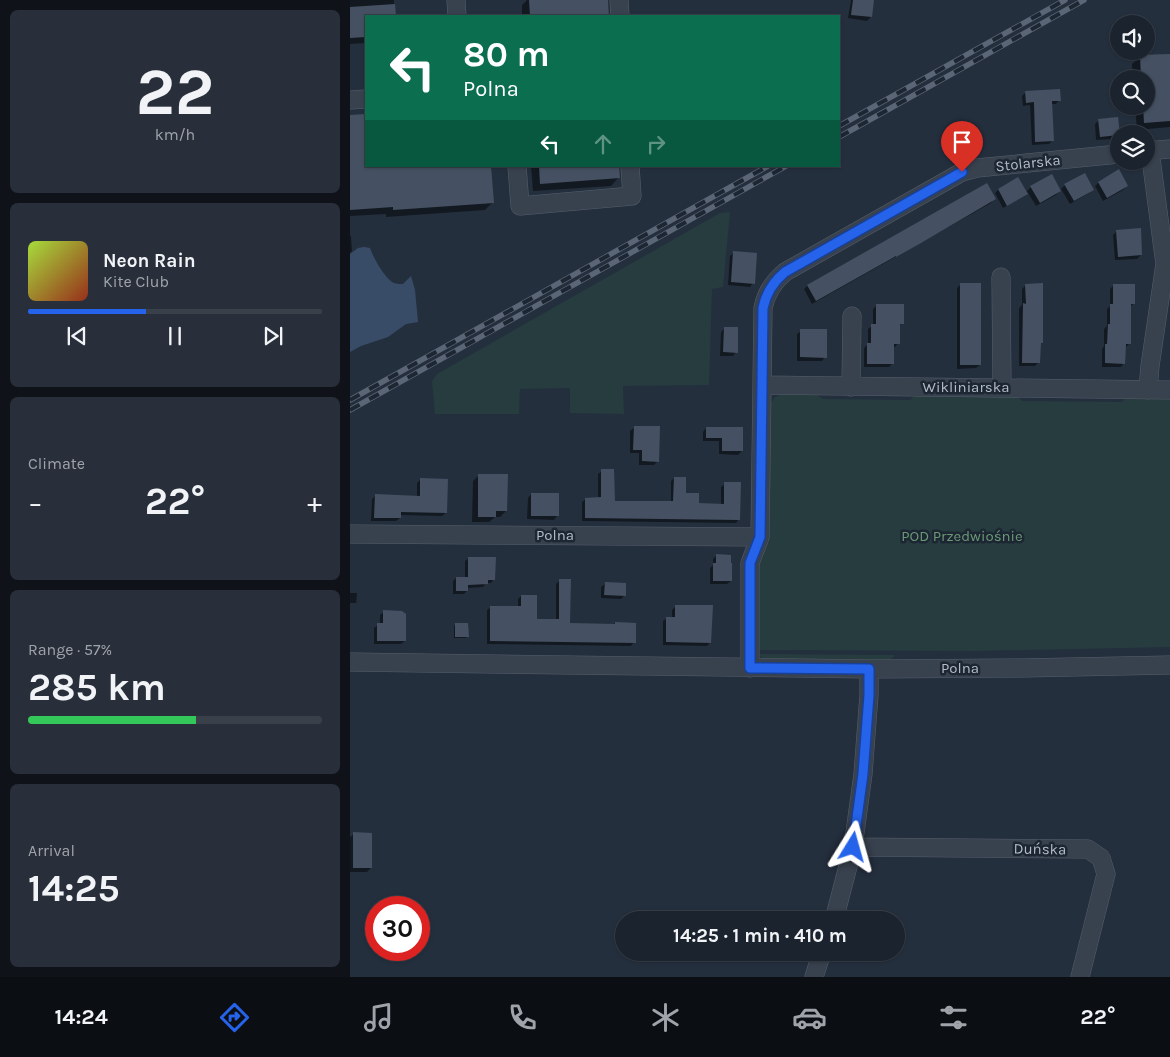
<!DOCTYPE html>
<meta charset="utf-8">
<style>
:root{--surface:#1b232e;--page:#282f3a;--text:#f1f3f6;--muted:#a0a4aa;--line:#39404a;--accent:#2563eb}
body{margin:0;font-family:Karla,sans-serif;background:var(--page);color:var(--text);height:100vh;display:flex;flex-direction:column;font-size:19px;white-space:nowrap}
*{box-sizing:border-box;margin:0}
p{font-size:16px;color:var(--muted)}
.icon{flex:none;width:28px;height:28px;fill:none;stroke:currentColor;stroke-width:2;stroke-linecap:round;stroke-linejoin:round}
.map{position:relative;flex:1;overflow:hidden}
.side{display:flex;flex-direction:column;gap:10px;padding:10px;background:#0f1319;width:350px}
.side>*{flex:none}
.banner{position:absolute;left:15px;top:15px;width:475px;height:152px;border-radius:0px;box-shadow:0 1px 4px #0004,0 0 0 1px var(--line);background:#0b6e4f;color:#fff;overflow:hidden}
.buttons{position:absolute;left:760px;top:15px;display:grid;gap:10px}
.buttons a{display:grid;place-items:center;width:45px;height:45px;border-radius:50%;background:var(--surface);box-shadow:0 1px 4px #0004,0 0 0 1px var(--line);font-size:25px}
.speed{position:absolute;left:15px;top:896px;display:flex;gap:10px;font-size:25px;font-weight:700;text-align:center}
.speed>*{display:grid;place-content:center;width:65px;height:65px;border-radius:50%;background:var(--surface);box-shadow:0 1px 4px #0004,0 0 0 1px var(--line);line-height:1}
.speed .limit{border:8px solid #d22;background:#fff;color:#111}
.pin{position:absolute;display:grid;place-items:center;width:42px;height:42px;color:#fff;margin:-51px -21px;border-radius:50% 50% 50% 0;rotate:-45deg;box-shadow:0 0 5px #0007}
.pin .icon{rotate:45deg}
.me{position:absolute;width:55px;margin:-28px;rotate:8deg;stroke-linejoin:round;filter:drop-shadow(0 0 4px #0008)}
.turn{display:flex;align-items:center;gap:18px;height:105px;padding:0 15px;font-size:22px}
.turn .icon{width:65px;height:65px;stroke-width:2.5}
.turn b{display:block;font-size:35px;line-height:42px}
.lanes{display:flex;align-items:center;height:48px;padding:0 15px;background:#0003;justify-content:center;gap:25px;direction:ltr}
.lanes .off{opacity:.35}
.big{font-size:38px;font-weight:700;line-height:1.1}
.side .card{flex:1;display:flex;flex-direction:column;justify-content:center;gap:8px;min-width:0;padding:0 18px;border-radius:8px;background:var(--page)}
.side .dial{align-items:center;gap:0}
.dial b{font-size:65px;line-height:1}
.song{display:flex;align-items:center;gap:15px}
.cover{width:60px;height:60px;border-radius:8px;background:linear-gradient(135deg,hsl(80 70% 55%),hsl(10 70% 35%))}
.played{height:5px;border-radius:2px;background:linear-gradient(90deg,var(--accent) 40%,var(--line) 40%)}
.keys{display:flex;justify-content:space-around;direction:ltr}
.heat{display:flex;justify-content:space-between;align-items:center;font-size:28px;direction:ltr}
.charge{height:8px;border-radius:4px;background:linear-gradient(90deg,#34c759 57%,var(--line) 0)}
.trip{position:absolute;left:265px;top:911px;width:290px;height:50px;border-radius:25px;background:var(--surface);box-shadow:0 1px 4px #0004,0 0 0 1px var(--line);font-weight:700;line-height:50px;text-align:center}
.menu{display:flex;height:80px;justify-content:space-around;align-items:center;background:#0b0e12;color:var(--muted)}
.menu .icon{width:35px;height:35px}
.menu .current{color:var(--accent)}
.menu b{font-size:22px;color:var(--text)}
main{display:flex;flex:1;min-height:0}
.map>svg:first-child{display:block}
.green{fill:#263c3f}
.water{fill:#394c67}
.shadow{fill:#0007}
.building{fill:#455162}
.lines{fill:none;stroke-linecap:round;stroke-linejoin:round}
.minor-casing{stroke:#565f6c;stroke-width:19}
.minor{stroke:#38414e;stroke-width:18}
.rail-casing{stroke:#5a6575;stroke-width:5.5}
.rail{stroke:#1d2633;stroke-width:4;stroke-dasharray:11;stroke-linecap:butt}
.route-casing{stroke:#184099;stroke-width:12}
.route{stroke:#2563eb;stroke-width:9}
.labels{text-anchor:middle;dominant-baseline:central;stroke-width:5;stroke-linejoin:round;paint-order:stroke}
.street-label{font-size:15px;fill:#b4bcc9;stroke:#1d2633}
.park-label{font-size:15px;fill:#6b9a76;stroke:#1d2633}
</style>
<main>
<section class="side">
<div class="card dial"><b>22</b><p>km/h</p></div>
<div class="card">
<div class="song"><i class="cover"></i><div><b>Neon Rain</b><p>Kite Club</p></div></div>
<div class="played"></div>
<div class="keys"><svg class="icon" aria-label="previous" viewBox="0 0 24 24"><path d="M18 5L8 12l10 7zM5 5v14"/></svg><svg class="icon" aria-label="pause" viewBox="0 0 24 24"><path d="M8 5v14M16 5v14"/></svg><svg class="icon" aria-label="next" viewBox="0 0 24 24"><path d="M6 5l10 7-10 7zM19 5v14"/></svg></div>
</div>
<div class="card"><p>Climate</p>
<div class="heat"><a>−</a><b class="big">22°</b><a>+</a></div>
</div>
<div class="card"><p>Range · 57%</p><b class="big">285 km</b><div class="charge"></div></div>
<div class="card"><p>Arrival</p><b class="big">14:25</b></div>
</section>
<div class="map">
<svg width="820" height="977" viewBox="0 0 820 977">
<rect width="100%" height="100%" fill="#242f3e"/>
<!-- green -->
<path class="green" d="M380,212L373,287L362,289L359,385L273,386L274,414L220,413V388L170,389L169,414H85L82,381L87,374L370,213Z
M435,393H466L472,399L560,400L566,394L667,395L672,401L772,402L778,396H816L820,401V647L625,651L408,650V562L418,543L420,404L425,397Z
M409,654L545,655L539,661L412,659Z"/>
<!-- water -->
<path class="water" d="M14,247L20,248C23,257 35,279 44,283C47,284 50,284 53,284L61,276L65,290L68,322L56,324L38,337L11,346L0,352V254L8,248Z"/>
<!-- shadow -->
<path class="shadow" d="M0,0H44V16H16V43L0,44Z
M177,0H258L259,16H172V5Z
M501,0H523L521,17L517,21L498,18Z
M820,55V127L787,130L785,106H796V79H783L782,64L790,57Z
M676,92L709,100L706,104H701L703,140L699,144L682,145L680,105L673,106L672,96Z
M0,116L16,120V166L143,202L135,210L36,217V214L0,216Z
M749,120L768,135L765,139L746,140L745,124Z
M181,166H268V178L261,186L183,191Z
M668,179L676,194L672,197L653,208L645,193L648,190Z
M748,183L777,186L773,190L753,201L745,186Z
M636,185L644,199L641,203L462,304L454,289L457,286Z
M715,185L743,189L739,193L720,204L711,189Z
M681,187L710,191L706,195L686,206L677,191Z
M767,231L791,255L787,259L765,260L763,235Z
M0,236H1L2,251L0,253Z
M384,252L403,283L400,287L378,285L380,256Z
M611,284L630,365L626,368L607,369V288Z
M676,285L692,343L689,345V362L685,366H669V308L672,305V289Z
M764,285L783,304L780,307V343L776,347H774V363L771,367H752V349L754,346V329L757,326V309L760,306V289Z
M527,305L552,323L548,327V343L545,347H543V363L539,367H514V348L518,344V329L523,325V309Z
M375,328L386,352L383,356H370L371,332Z
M451,331L475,357L472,361H447V334Z
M284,428L308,461L304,465H289V453H280V431Z
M356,428H392V451L388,455L369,454V441H353V432Z
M252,471L264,502H321V481L324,478L335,494L347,504L371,505V487L375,484L389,519L386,523L232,521V502L236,499H248V474Z
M129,475L156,511L150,517H145L139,522H122L123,481Z
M71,479L96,513L92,516L50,515V518L46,521H21L22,499L25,496L67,497V483Z
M181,494L207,516L204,520L177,519L178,498Z
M366,556L381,581L377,584H360V568L363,565V559Z
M119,558L144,579L141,583H136L133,587L117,588V591L114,594H103V581L106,578H115V561Z
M210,580L219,624L263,625L265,623L284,642L281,646L137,644V610L141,607L168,608V599L171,596L185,620H206V584Z
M255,584L274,596L271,599L251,598V587Z
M0,593H7L6,605V603H0Z
M326,606L360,643L357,646L313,645V621L317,618H322V610Z
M34,612L55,641L51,644H24V628L28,625H30V615Z
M106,624L117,637L116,638H104V626Z
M4,834L21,868L17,872H0V837Z"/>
<!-- building -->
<path class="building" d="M179,0H258L259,16H180Z
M503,0H524L522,17L501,15Z
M45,4L46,16H16V37L0,38V7Z
M820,54V121L794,123L793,106H796V79H791L790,55Z
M710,89L711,101H702L704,141L685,142L684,102L676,103L675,91Z
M16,114V166H141L144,203L43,210V207L0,210V115Z
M768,117L770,134L769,135L750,137L748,119Z
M189,166H269L270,178L190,184Z
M769,169L778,186L757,198L748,182Z
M735,173L744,190L724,201L714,184Z
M702,174L711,191L690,203L680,186Z
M668,177L678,194L657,206L648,189Z
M637,183L646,199L571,243L546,257V256L466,301L457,285Z
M791,228L792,255L768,257L766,230Z
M383,251L407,253L405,284L381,282Z
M610,283H631V365H610Z
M693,283V343H691L690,363H672L673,303L676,304L675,284Z
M763,284H785V304H781V344H776L775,364L755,363V344H757L758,324H760V304H763Z
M526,304H554V324H550V344H544V364H517V343H521V324H526Z
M374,327H388V353L373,352Z
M450,329H477V358L450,357Z
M284,426H310L309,462L292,461V450H283Z
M356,427H393V451H372V438H356Z
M251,469H264L265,501H323L324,477H336V493H349V503L374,504V482H391L390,520L235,518V498L251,497Z
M128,474H158L157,511H146V517H128Z
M70,478L98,479L97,513L51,512V518H24L25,494L70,496Z
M181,493H209V516H181Z
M366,554L381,555V563H382V581H363V563H366Z
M118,557H146L145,580H138V584L118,585V591H106V577H118V583Z
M209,579H221L220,623L265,624V622L286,623V643L140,641V606H171V595H187V619H209Z
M255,582L276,583V596L254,595Z
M325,605H363L361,643L316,642V617H325Z
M33,610L52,611L56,614V641H27V623H33Z
M105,623H118L119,637H105Z
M3,832L22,833V868H3Z"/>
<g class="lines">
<!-- minor casing -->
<g class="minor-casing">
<path id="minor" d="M106,0L107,16
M269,0L270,16
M0,100L16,99
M796,151L820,149
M167,166L170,206L282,196L280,166
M651,277L652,387
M412,385L820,390
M501,387L502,316
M798,390L800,366L815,264L800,151
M0,534L410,537
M0,662L519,669L673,668L820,665
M400,668V563L410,537L413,308C416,293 423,282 435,272L612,172L627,168L769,154
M503,847L738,849L751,858L756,874L730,977
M484,920L503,847L513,774L519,695V669
M464,977L472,952"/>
</g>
<!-- minor -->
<use href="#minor" class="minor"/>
<!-- rail casing -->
<g class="rail-casing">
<path id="rail" d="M489,126L715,0
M489,137L734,0
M0,400L418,166
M0,410L436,166"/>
</g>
<!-- rail -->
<use href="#rail" class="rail"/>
</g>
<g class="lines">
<!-- route casing -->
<g class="route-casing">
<path id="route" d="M503,847L513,774L519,695V669L400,668V563L410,537L413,308C416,293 423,282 435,272L612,172"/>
</g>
<!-- route -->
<use href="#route" class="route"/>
</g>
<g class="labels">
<!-- street labels -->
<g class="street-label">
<text transform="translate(678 163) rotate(-6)">Stolarska</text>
<text x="616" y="387">Wikliniarska</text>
<text x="205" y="535">Polna</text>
<text x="610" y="668">Polna</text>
<text transform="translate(690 849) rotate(1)">Duńska</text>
</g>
<!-- park labels -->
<g class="park-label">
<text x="612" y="536">POD Przedwiośnie</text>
</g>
</g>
</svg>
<div class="buttons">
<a><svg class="icon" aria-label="sound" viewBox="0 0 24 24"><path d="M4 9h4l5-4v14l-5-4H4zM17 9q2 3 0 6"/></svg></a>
<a><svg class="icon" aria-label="search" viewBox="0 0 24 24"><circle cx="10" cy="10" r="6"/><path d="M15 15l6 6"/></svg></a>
<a><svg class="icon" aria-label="layers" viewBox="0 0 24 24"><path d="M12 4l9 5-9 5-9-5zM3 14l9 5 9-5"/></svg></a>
</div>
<div class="speed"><div class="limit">30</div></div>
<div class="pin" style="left:612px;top:172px;background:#d93025"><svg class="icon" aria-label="arrive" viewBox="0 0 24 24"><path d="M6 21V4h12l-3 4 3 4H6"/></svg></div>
<svg class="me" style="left:503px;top:847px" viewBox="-20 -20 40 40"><path d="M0-17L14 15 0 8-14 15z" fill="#2563eb" stroke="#fff" stroke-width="4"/></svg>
<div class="trip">14:25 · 1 min · 410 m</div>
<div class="banner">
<div class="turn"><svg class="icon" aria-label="left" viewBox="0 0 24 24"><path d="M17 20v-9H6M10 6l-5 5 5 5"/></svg><div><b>80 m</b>Polna</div></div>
<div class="lanes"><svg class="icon" aria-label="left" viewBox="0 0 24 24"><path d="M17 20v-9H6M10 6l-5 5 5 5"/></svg><svg class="icon off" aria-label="ahead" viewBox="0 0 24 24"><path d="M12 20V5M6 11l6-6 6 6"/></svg><svg class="icon off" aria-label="right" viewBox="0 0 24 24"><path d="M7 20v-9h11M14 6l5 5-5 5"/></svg></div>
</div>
</div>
</main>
<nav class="menu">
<b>14:24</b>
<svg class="icon current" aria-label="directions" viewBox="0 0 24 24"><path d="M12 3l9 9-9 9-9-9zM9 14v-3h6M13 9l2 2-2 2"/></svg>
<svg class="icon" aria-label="music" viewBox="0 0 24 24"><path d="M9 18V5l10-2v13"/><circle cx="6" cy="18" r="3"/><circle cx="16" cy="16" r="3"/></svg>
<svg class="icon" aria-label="phone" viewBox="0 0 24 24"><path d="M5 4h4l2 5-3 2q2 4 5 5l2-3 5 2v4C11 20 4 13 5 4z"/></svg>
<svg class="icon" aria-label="climate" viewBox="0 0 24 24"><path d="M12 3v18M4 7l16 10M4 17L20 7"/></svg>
<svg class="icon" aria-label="car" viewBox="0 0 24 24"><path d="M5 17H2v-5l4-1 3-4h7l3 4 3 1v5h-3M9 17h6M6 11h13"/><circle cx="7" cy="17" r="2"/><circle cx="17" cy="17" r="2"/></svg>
<svg class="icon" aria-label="filters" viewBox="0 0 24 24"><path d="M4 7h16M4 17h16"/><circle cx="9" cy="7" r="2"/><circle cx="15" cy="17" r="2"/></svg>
<b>22°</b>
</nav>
